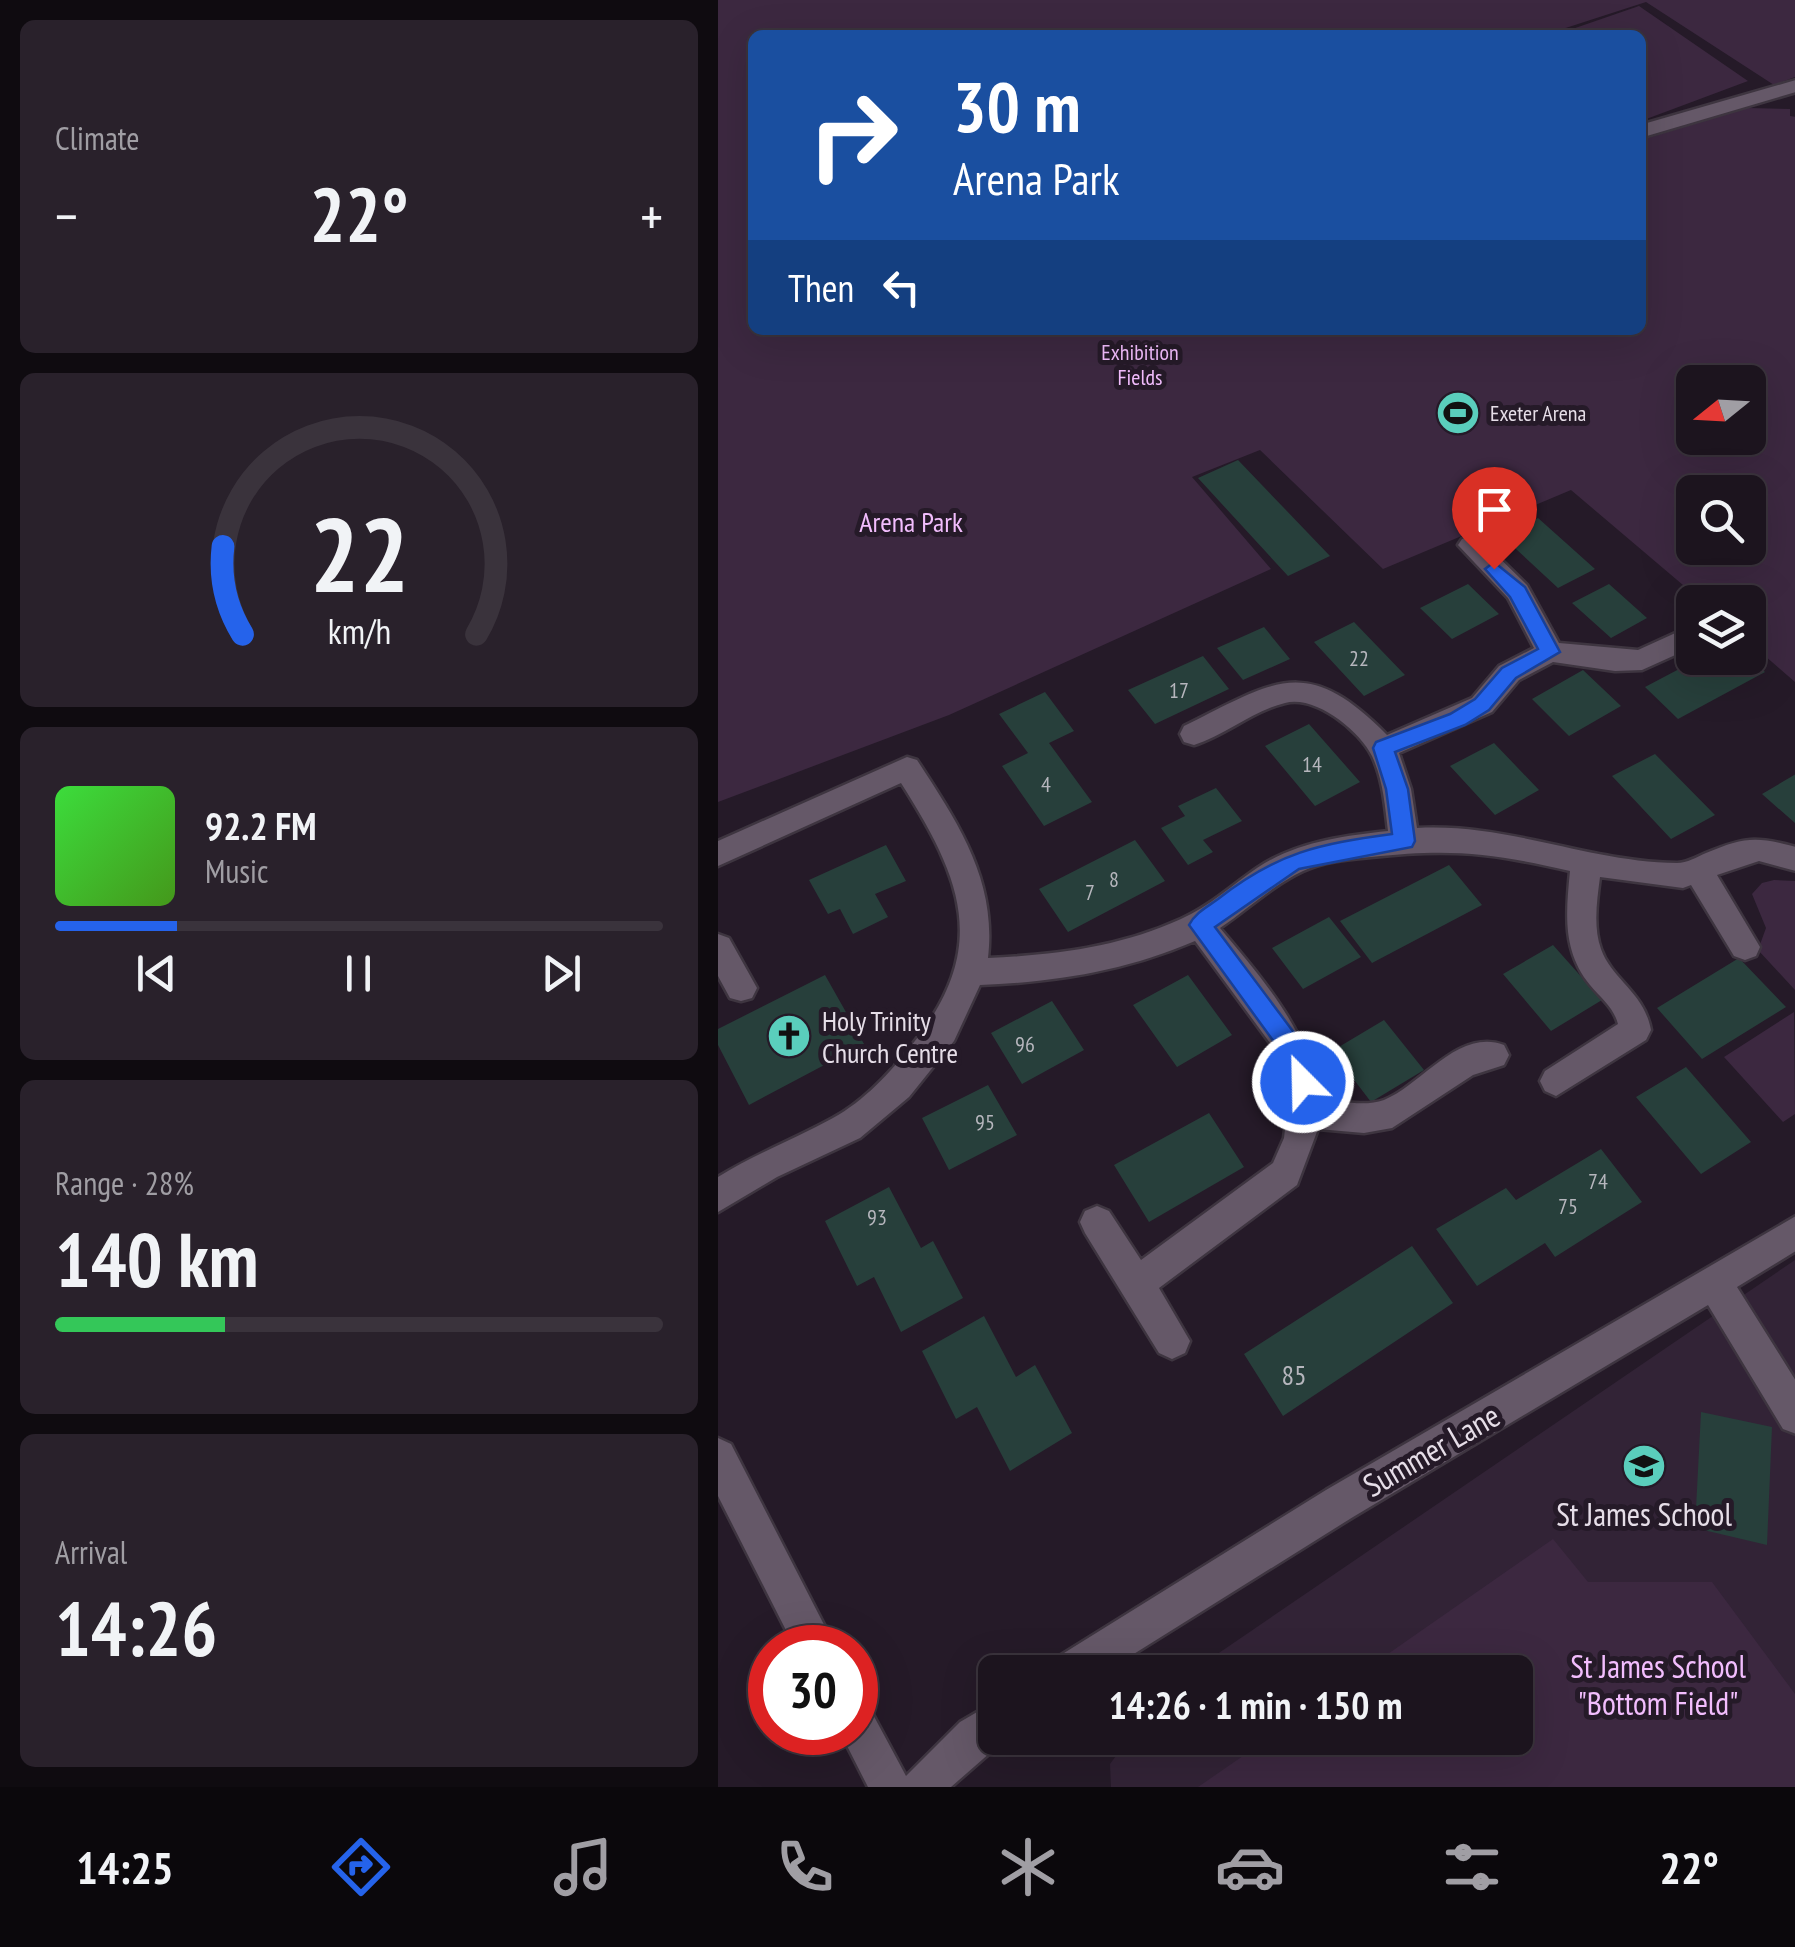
<!DOCTYPE html>
<meta charset="utf-8">
<style>
:root{--surface:#1c141e;--page:#29212b;--text:#f1f3f6;--muted:#a09ea4;--line:#3a333c;--accent:#2563eb}
body{margin:0;font-family:"PT Sans Narrow",sans-serif;background:var(--page);color:var(--text);height:100vh;display:flex;flex-direction:column;font-size:38px;white-space:nowrap}
*{box-sizing:border-box;margin:0}
p{font-size:32px;color:var(--muted)}
.icon{flex:none;width:55px;height:55px;fill:none;stroke:currentColor;stroke-width:2;stroke-linecap:round;stroke-linejoin:round}
.map{position:relative;flex:1;overflow:hidden}
.panel{display:flex;flex-direction:column;gap:20px;padding:20px;background:#0f0b10;width:718px}
.panel>*{flex:none}
.guide{position:absolute;left:30px;top:30px;width:898px;height:305px;border-radius:15px;box-shadow:0 10px 40px #0002,0 0 0 2px var(--line);background:#1a4fa0;color:#fff;overflow:hidden}
.needle{width:65px;rotate:252deg}
.fabs{position:absolute;left:958px;top:365px;display:grid;gap:20px}
.fabs a{display:grid;place-items:center;width:90px;height:90px;border-radius:15px;background:var(--surface);box-shadow:0 10px 40px #0002,0 0 0 2px var(--line);font-size:50px}
.speed{position:absolute;left:30px;top:1625px;display:flex;gap:20px;font-size:50px;font-weight:700;text-align:center}
.speed>*{display:grid;place-content:center;width:130px;height:130px;border-radius:50%;background:var(--surface);box-shadow:0 10px 40px #0002,0 0 0 2px var(--line);line-height:1}
.speed .limit{border:15px solid #d22;background:#fff;color:#111}
.pin{position:absolute;display:grid;place-items:center;width:85px;height:85px;color:#fff;margin:-102px -42px;border-radius:50% 50% 50% 0;rotate:-45deg;box-shadow:0 0 10px #0007}
.pin .icon{rotate:45deg}
.me{position:absolute;width:110px;margin:-55px;rotate:337deg;stroke-linejoin:round;filter:drop-shadow(0 0 8px #0008)}
.turn{display:flex;align-items:center;gap:35px;height:210px;padding:0 40px;font-size:45px}
.turn .icon{width:130px;height:130px;stroke-width:2.5}
.turn b{display:block;font-size:70px;line-height:85px}
.then{display:flex;align-items:center;height:95px;padding:0 40px;background:#0003;gap:20px;font-size:38px}
.big{font-size:75px;font-weight:800;line-height:1.1}
.panel .card{flex:1;display:flex;flex-direction:column;justify-content:center;gap:15px;min-width:0;padding:0 35px;border-radius:15px;background:var(--page)}
.panel .dial{align-items:center;gap:0}
.dial svg{height:260px;overflow:visible;fill:none;stroke:var(--line);stroke-width:7;stroke-linecap:round;text-anchor:middle}
.dial text{fill:var(--text);stroke:none}
.song{display:flex;align-items:center;gap:30px}
.cover{width:120px;height:120px;border-radius:15px;background:linear-gradient(135deg,hsl(120 70% 55%),hsl(100 70% 35%))}
.played{height:10px;border-radius:5px;background:linear-gradient(90deg,var(--accent) 20%,var(--line) 20%)}
.keys{display:flex;justify-content:space-around;direction:ltr}
.heat{display:flex;justify-content:space-between;align-items:center;font-size:55px;direction:ltr}
.charge{height:15px;border-radius:8px;background:linear-gradient(90deg,#34c759 28%,var(--line) 0)}
.trip{position:absolute;left:260px;top:1655px;width:555px;height:100px;border-radius:15px;background:var(--surface);box-shadow:0 10px 40px #0002,0 0 0 2px var(--line);font-weight:800;line-height:100px;text-align:center}
.menu{display:flex;height:160px;justify-content:space-around;align-items:center;background:#0b080c;color:var(--muted)}
.menu .icon{width:70px;height:70px}
.menu .current{color:var(--accent)}
.menu b{font-size:45px;color:var(--text)}
main{display:flex;flex:1;min-height:0}
.map>svg:first-child{display:block}
.built{fill:#322336}
.green{fill:#3c2840;fill-rule:evenodd}
.building{fill:#273f3b}
.lines{fill:none;stroke-linecap:round;stroke-linejoin:round}
.minor-casing{stroke:#3e3540;stroke-width:5}
.minor{fill:#655868;fill-rule:evenodd}
.route{fill:#2563eb;stroke:#184099;stroke-width:2.5}
.labels{text-anchor:middle;dominant-baseline:central;stroke-width:10;stroke-linejoin:round;paint-order:stroke}
.far-park-label{font-size:22px;fill:#f2bdfd;stroke:#251a28}
.far-poi-label{font-size:22px;fill:#e6dee8;stroke:#251a28;text-anchor:start}
.number-label{font-size:22px;fill:#b6b6bd}
.park-label{font-size:28px;fill:#f2bdfd;stroke:#251a28}
.poi-label{font-size:28px;fill:#e6dee8;stroke:#251a28;text-anchor:start}
.near-number-label{font-size:28px;fill:#b6b6bd}
.near-street-label{font-size:32px;fill:#e6dee8;stroke:#251a28}
.near-poi-label{font-size:32px;fill:#e6dee8;stroke:#251a28}
.near-park-label{font-size:32px;fill:#f2bdfd;stroke:#251a28}
</style>
<main>
<section class="panel">
<div class="card"><p>Climate</p>
<div class="heat"><a>−</a><b class="big">22°</b><a>+</a></div>
</div>
<div class="card dial"><svg viewBox="0 0 100 80">
<path d="M14 69A42 42 0 1 1 86 69"/>
<path d="M14 69A42 42 0 0 1 8 42" stroke="#2563eb"/>
<text x="50" y="56" font-size="32" font-weight="700">22</text>
<text x="50" y="72" font-size="11">km/h</text>
</svg></div>
<div class="card">
<div class="song"><i class="cover"></i><div><b>92.2 FM</b><p>Music</p></div></div>
<div class="played"></div>
<div class="keys"><svg class="icon" aria-label="previous" viewBox="0 0 24 24"><path d="M18 5L8 12l10 7zM5 5v14"/></svg><svg class="icon" aria-label="pause" viewBox="0 0 24 24"><path d="M8 5v14M16 5v14"/></svg><svg class="icon" aria-label="next" viewBox="0 0 24 24"><path d="M6 5l10 7-10 7zM19 5v14"/></svg></div>
</div>
<div class="card"><p>Range · 28%</p><b class="big">140 km</b><div class="charge"></div></div>
<div class="card"><p>Arrival</p><b class="big">14:26</b></div>
</section>
<div class="map">
<svg width="1078" height="1787" viewBox="0 0 1078 1787">
<rect width="100%" height="100%" fill="#251a28"/>
<!-- built -->
<path class="built" d="M1077,1260V1787H393L392,1764L411,1738H798V1672H473Z"/>
<!-- green -->
<path class="green" d="M0,0H1077V77L1056,85L928,2L826,35H35V330H922L923,140L1030,108L1072,109V116L1078,117L1077,682L1030,641V602H985L853,490L665,569L542,450L474,477L553,569L231,715L0,802ZM975,382H1030V438H975ZM975,492H1030V548H975Z
M921,6L1030,81L923,121L922,35H837Z
M1056,880L1077,881V990L1040,950L1048,928L1034,894L1044,883Z
M1076,1012L1077,1114L1065,1122L1006,1057Z
M835,1539L870,1582H994L1077,1694V1787H480L551,1738H798V1672H644Z"/>
<!-- building -->
<path class="building" d="M520,460L612,556L570,576L480,478Z
M820,518L848,543L877,569L840,588L784,536Z
M750,584L781,614L734,639L702,608Z
M891,584L929,618L893,638L854,603Z
M636,622L687,675L646,696L596,642Z
M546,627L572,659L525,680L499,648Z
M485,656L511,689L437,724L410,690Z
M982,658H1032L1047,672L960,719L927,687Z
M865,670L903,706L851,736L814,699Z
M327,692L356,731L331,743L374,802L326,826L284,766L310,753L281,714Z
M591,724L642,782L597,806L547,746Z
M776,743L821,790L777,815L732,766Z
M937,754L997,815L953,839L894,776Z
M1078,774V824L1044,794Z
M498,788L524,821L485,840L495,852L470,865L443,828L467,816L460,806Z
M417,840L447,881L350,932L321,889Z
M168,845L188,881L157,894L170,917L135,934L122,909L110,914L91,880Z
M731,865L764,905L654,963L622,921Z
M611,917L643,957L585,989L554,948Z
M835,945L884,1000L833,1031L785,974Z
M1021,958L1068,1007L984,1059L939,1008Z
M107,975L146,1044L31,1105L0,1045V1029Z
M470,975L514,1035L459,1067L415,1005Z
M334,1001L366,1050L304,1084L273,1033Z
M666,1020L706,1070L653,1102L614,1051Z
M968,1067L1033,1142L983,1174L918,1097Z
M270,1085L299,1135L231,1170L204,1118Z
M491,1113L526,1167L431,1222L396,1165Z
M883,1149L924,1202L837,1257L827,1243L759,1286L718,1229L788,1188L798,1200Z
M171,1187L203,1248L215,1241L245,1298L183,1332L156,1277L139,1286L107,1221Z
M694,1246L735,1303L565,1416L526,1354Z
M266,1316L298,1377L317,1365L354,1433L292,1471L259,1407L238,1419L204,1351Z
M983,1412L1054,1427L1049,1545L977,1528Z"/>
<g class="lines">
<!-- minor casing -->
<g class="minor-casing">
<path id="minor" d="M1078,80V92L922,138V125Z
M753,536L762,539L809,585L841,643L920,650L975,625V647L924,670L897,671L835,662L801,680L774,712L681,753L693,789L699,828C790,823 871,862 959,863C969,863 979,857 988,853C1026,837 1038,836 1078,847V871L1041,861L999,875L1042,947L1038,956L1027,960L1016,956L973,885L965,888L882,877C879,900 875,927 883,949C894,980 926,992 933,1030L928,1040L838,1096L827,1091L822,1081L827,1071L900,1024C896,1008 883,998 872,985C844,951 848,913 852,871C774,853 734,848 653,857C631,859 606,861 585,871C555,885 530,909 502,928C546,981 590,1030 602,1099C622,1101 647,1107 666,1100C704,1085 740,1028 786,1045L791,1055L786,1065L755,1075L674,1128L646,1133L600,1129L579,1185L441,1288L472,1341L467,1353L454,1359L441,1353L367,1233L362,1222L367,1211L379,1206L391,1211L423,1260L555,1163L566,1138L570,1104L565,1071L555,1047L477,941C407,971 338,982 262,985L236,1041L191,1097L142,1138L59,1177L0,1212V1177C37,1154 77,1139 115,1118C146,1101 172,1073 193,1046C273,948 244,879 183,783L0,866V841L189,757L199,760C240,823 279,880 270,958C337,955 402,947 463,919C492,906 514,885 539,868C578,842 624,836 670,831C667,806 665,779 654,756C641,730 597,695 567,703C534,711 508,735 476,745L466,742L462,734L466,726C557,681 588,653 669,735L754,698L781,666L816,648L790,598L740,545L744,539Z
M0,934L11,938L39,988L34,998L23,1001L12,998L0,976Z
M1078,1216V1251L1019,1287L1078,1381V1434L1065,1429L990,1305L635,1517L387,1672H332L338,1658L608,1490Z
M0,1438L13,1444L118,1648H77L0,1496Z
M278,1701V1738H289L233,1787H150L122,1732H138V1703L152,1709L188,1776L242,1722Z"/>
</g>
<!-- minor -->
<use href="#minor" class="minor"/>
</g>
<!-- route -->
<path class="route" d="M776,562L807,587L842,652L798,678L771,710L747,725L677,752L690,789L697,841L694,847L581,869L497,927L583,1042L598,1082L594,1089L585,1093L577,1089L564,1053L471,925C477,913 489,907 500,899C560,852 601,844 674,834L668,789L655,748L658,742L732,714L757,699L784,668L820,649L792,597L767,569Z"/>
<!-- icons -->
<defs>
<g id="stadium-disc" transform="scale(2.25)"><circle r="9.5" fill="#5acebc" stroke="#251a28"/><path d="M0-5a6.5 5 0 1 0 0 10a6.5 5 0 1 0 0-10ZM-3.5-1.8h7v3.6h-7Z" fill="#111"/></g>
<g id="church-disc" transform="scale(2.25)"><circle r="9.5" fill="#5acebc" stroke="#251a28"/><path d="M-1.2-6h2.4v3.5h3.3v2.4h-3.3V6h-2.4V-.1h-3.3v-2.4h3.3Z" fill="#111"/></g>
<g id="school-disc" transform="scale(2.25)"><circle r="9.5" fill="#5acebc" stroke="#251a28"/><path d="M0-5L7-2L0 1L-7-2ZM-4 1L0 2.5L4 1V4Q0 6-4 4Z" fill="#111"/></g>
</defs>
<g fill-rule="evenodd">
<use href="#stadium-disc" x="740" y="413"/>
<use href="#church-disc" x="71" y="1036"/>
<use href="#school-disc" x="926" y="1466"/>
</g>
<g class="labels">
<!-- far-park labels -->
<g class="far-park-label">
<text x="422" y="352">Exhibition<tspan x="422" dy="25">Fields</tspan></text>
</g>
<!-- far-poi labels -->
<g class="far-poi-label">
<text x="772" y="413">Exeter Arena</text>
</g>
<!-- number labels -->
<g class="number-label">
<text x="641" y="658">22</text>
<text x="461" y="690">17</text>
<text x="594" y="764">14</text>
<text x="328" y="784">4</text>
<text x="396" y="879">8</text>
<text x="372" y="892">7</text>
<text x="307" y="1044">96</text>
<text x="267" y="1122">95</text>
<text x="880" y="1181">74</text>
<text x="850" y="1206">75</text>
<text x="159" y="1217">93</text>
</g>
<!-- park labels -->
<g class="park-label">
<text x="193" y="521">Arena Park</text>
</g>
<!-- poi labels -->
<g class="poi-label">
<text x="104" y="1020">Holy Trinity<tspan x="104" dy="32">Church Centre</tspan></text>
</g>
<!-- near-number labels -->
<g class="near-number-label">
<text x="576" y="1374">85</text>
</g>
<!-- near-street labels -->
<g class="near-street-label">
<text transform="translate(713 1450) rotate(-30)">Summer Lane</text>
</g>
<!-- near-poi labels -->
<g class="near-poi-label">
<text x="926" y="1514">St James School</text>
</g>
<!-- near-park labels -->
<g class="near-park-label">
<text x="940" y="1666">St James School<tspan x="940" dy="37">"Bottom Field"</tspan></text>
</g>
</g>
</svg>
<div class="fabs">
<a><svg class="needle" viewBox="-14 -14 28 28"><path d="M0-13l5 13h-10z" fill="#e53935"/><path d="M0 13l5-13h-10z" fill="#a09ea4"/></svg></a>
<a><svg class="icon" aria-label="search" viewBox="0 0 24 24"><circle cx="10" cy="10" r="6"/><path d="M15 15l6 6"/></svg></a>
<a><svg class="icon" aria-label="layers" viewBox="0 0 24 24"><path d="M12 4l9 5-9 5-9-5zM3 14l9 5 9-5"/></svg></a>
</div>
<div class="speed"><div class="limit">30</div></div>
<div class="pin" style="left:776px;top:569px;background:#d93025"><svg class="icon" aria-label="arrive" viewBox="0 0 24 24"><path d="M6 21V4h12l-3 4 3 4H6"/></svg></div>
<svg class="me" style="left:585px;top:1082px" viewBox="-20 -20 40 40"><circle r="17" fill="#2563eb" stroke="#fff" stroke-width="3"/><path d="M0-11L8 9 0 5-8 9z" fill="#fff"/></svg>
<div class="trip">14:26 · 1 min · 150 m</div>
<div class="guide">
<div class="turn"><svg class="icon" aria-label="right" viewBox="0 0 24 24"><path d="M7 20v-9h11M14 6l5 5-5 5"/></svg><div><b>30 m</b>Arena Park</div></div>
<div class="then">Then<svg class="icon" aria-label="left" viewBox="0 0 24 24"><path d="M17 20v-9H6M10 6l-5 5 5 5"/></svg></div>
</div>
</div>
</main>
<nav class="menu">
<b>14:25</b>
<svg class="icon current" aria-label="directions" viewBox="0 0 24 24"><path d="M12 3l9 9-9 9-9-9zM9 14v-3h6M13 9l2 2-2 2"/></svg>
<svg class="icon" aria-label="music" viewBox="0 0 24 24"><path d="M9 18V5l10-2v13"/><circle cx="6" cy="18" r="3"/><circle cx="16" cy="16" r="3"/></svg>
<svg class="icon" aria-label="phone" viewBox="0 0 24 24"><path d="M5 4h4l2 5-3 2q2 4 5 5l2-3 5 2v4C11 20 4 13 5 4z"/></svg>
<svg class="icon" aria-label="climate" viewBox="0 0 24 24"><path d="M12 3v18M4 7l16 10M4 17L20 7"/></svg>
<svg class="icon" aria-label="car" viewBox="0 0 24 24"><path d="M5 17H2v-5l4-1 3-4h7l3 4 3 1v5h-3M9 17h6M6 11h13"/><circle cx="7" cy="17" r="2"/><circle cx="17" cy="17" r="2"/></svg>
<svg class="icon" aria-label="filters" viewBox="0 0 24 24"><path d="M4 7h16M4 17h16"/><circle cx="9" cy="7" r="2"/><circle cx="15" cy="17" r="2"/></svg>
<b>22°</b>
</nav>
